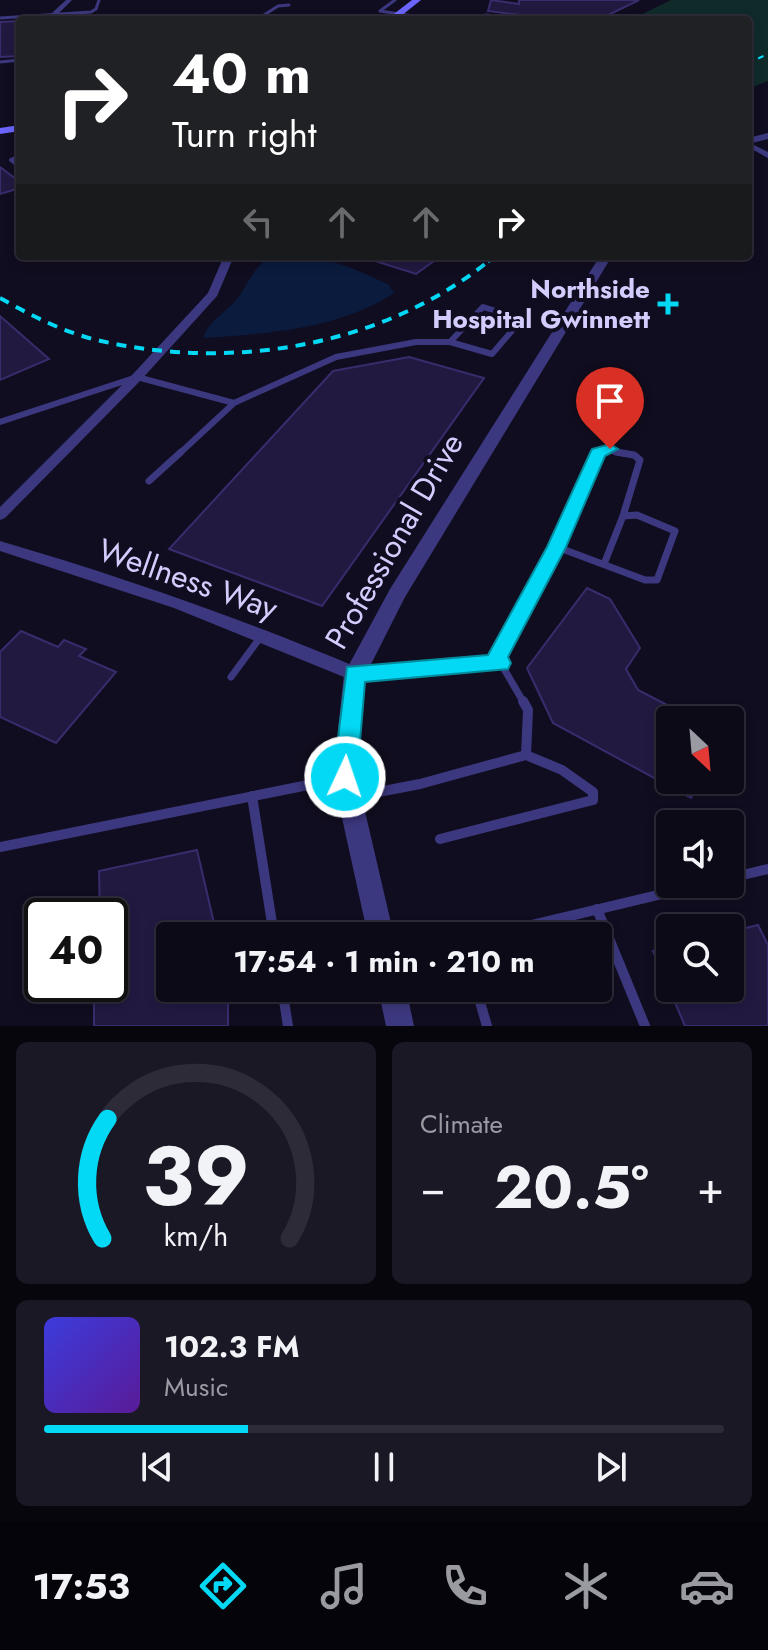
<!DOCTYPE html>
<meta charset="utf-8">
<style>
:root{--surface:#0d0a18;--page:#1b1825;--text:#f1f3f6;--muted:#9a9aa2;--line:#2d2b37;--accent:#03d9f5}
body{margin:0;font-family:Jost,sans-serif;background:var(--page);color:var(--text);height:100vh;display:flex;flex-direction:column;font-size:30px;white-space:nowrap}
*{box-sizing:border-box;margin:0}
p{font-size:26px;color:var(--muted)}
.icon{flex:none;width:44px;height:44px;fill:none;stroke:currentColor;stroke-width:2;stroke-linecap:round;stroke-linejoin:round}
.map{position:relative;height:1026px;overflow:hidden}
.sheet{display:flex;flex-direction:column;gap:16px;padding:16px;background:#07060d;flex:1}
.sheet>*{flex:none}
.guide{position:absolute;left:16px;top:16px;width:736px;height:244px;border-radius:8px;box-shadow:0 4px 12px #0003,0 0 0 2px var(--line);background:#202124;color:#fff;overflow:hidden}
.needle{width:52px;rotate:154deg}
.buttons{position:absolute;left:656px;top:706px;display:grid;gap:16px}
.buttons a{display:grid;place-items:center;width:88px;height:88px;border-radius:8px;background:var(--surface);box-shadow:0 4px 12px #0003,0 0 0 2px var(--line);font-size:40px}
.speed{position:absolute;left:24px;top:898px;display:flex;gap:16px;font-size:40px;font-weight:700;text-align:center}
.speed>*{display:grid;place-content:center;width:104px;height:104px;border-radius:50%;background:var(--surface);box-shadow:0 4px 12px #0003,0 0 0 2px var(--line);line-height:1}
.speed .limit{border:4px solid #111;border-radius:12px;background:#fff;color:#111}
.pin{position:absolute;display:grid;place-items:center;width:68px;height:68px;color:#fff;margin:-82px -34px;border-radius:50% 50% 50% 0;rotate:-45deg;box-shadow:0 0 8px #0007}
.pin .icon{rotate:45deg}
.me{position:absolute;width:88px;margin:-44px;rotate:3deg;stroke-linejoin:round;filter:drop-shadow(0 0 6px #0008)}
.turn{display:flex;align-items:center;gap:28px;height:168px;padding:0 24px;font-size:36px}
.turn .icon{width:104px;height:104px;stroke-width:2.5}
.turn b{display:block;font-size:56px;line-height:68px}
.lanes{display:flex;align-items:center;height:76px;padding:0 24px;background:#0003;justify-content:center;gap:40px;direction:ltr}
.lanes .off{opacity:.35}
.big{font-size:60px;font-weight:700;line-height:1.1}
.sheet .tile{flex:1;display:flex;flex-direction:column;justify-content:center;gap:12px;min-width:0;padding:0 28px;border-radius:12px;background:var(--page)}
.sheet .dial{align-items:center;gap:0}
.dial svg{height:208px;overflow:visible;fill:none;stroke:var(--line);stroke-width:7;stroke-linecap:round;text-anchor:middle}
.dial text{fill:var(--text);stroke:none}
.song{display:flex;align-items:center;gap:24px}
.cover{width:96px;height:96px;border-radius:12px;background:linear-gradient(135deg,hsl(240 70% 55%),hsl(270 70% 35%))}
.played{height:8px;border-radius:4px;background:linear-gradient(90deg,var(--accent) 30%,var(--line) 30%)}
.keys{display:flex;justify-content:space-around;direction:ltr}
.heat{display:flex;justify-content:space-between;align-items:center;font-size:44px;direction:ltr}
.sheet .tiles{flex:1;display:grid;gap:16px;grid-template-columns:1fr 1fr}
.tile:last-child{grid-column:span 2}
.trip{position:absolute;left:156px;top:922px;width:456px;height:80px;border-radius:8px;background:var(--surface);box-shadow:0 4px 12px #0003,0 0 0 2px var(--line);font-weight:700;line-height:80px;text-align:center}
.dock{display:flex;height:128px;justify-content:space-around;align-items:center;background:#05040a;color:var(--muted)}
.dock .icon{width:56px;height:56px}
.dock .on{color:var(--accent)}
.dock b{font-size:36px;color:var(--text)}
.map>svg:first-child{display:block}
.green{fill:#102a2a}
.water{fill:#0a1b3d}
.building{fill:#221941;stroke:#392c6d;stroke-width:2}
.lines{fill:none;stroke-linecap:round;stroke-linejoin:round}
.service-far4{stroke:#3c387f;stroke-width:3}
.service-far3{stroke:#3c387f;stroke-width:4}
.service-far2{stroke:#3c387f;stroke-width:6}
.service-far1{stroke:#3c387f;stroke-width:7}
.service{stroke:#3c387f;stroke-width:10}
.minor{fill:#3c387f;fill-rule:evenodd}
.tertiary{fill:#3c387f;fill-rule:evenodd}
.secondary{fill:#6b65fd;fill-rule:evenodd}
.rail-far2{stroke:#03d9f5;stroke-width:2;stroke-dasharray:6 5;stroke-linecap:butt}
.rail-far1{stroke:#03d9f5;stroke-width:3;stroke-dasharray:8 6;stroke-linecap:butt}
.rail{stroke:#03d9f5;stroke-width:4;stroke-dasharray:10 8;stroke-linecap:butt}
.route{fill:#03d9f5;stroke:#028d9f;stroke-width:2}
.poi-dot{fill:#03d9f5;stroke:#110d20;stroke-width:3}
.labels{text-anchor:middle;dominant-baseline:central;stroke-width:8;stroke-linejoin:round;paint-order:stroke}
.far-poi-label{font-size:26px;font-weight:bold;fill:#d3cdfe;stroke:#110d20;text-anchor:end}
.street-label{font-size:32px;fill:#d3cdfe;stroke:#110d20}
</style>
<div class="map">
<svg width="768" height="1026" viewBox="0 0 768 1026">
<rect width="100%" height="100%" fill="#110d20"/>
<!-- green -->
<path class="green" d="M671,0H768V81L748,89V20H630Z"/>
<!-- water -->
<path class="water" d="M274,256C325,256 344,263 389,285L394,293C340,329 266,334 203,338C208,321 226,313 237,299C250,282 253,265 274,256Z"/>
<!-- building -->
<path class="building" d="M491,0L519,4V0H639L598,20H532L529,16L488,11Z
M18,21L19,56L0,57V22Z
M0,167L20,182V188L0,194Z
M370,256H441L416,274L369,259Z
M0,316L49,359L0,380Z
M409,357L484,378L322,606L169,549L333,371Z
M587,588L610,599L640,648L626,669L638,690L671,707L679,720H670V780H701L691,798L553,723L527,668Z
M21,631L58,647L64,640L86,649L79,656L116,672L56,743L0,717V652Z
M197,850L217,936H170V988H233L235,999L228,1002V1026H94V999L101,997V984H110V916H100L99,871Z
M758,925L768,945V1026H685L653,951L670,947V988H730V932Z"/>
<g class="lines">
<!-- service-far4 -->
<path class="service-far4" d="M395,0L380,11L438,20
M261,17L278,6L289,5
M0,18L91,12L96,9L99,0
M449,20L487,15L528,20
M0,62L20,60"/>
<!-- service-far3 -->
<path class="service-far3" d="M20,156L11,160L20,167"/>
<!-- service-far2 -->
<path class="service-far2" d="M483,307L522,319L492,354L450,342Z
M234,403L336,357L416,342H450
M0,422L137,377L234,403L179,454
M598,454L603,449L626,454"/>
<!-- service-far1 -->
<path class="service-far1" d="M616,452L634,455L640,460L623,516
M149,481L181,452
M557,547L645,580H657L675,531L637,515L623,516L604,564
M361,673L501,663
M231,677L262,635
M524,703L497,657L557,547L600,452"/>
<!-- service -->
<path class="service" d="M252,796L274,936
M352,797L420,784L526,755L528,710L523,701
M440,839L593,800V792L562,770L526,755
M0,847L343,778
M730,878L768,869
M597,909L645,1026
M486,936L704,884
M282,988L288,1026
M476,988L487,1026"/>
<!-- minor -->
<path class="minor" d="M66,0H72L59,13L58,20H52L53,12Z
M748,142L768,152V158L748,147Z
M224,256H234L217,296L141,380L5,518L0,520V507L133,374L208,293Z
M0,541C123,577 243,619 361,669L363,674L361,679L355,681L349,679L174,608L0,551Z"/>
<!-- tertiary -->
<path class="tertiary" d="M768,133V139L748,144V138Z
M600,256H612L405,597L366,674L357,777L394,936H368L333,777L344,674L390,589Z
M378,988H406L414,1026H386Z"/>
<!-- secondary -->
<path class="secondary" d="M412,0H421L396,20H386Z
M20,125V131L0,134V128Z"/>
<!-- rail-far2 -->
<path class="rail-far2" d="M748,63L768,54"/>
<!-- rail-far1 -->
<path class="rail-far1" d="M488,262L495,256"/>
<!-- rail -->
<path class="rail" d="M0,298C32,316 65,333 101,341C234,371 384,346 490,260"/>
</g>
<!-- route -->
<path class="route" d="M610,444L618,449L605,456L566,547L508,657L511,663L508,669L365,682L357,777L353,785L345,788L337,785L333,777L347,667L488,655L547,547L590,453L592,449Z"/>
<!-- markers -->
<path class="poi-dot" d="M664 292h8v8h8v8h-8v8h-8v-8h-8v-8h8z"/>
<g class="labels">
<!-- far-poi labels -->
<g class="far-poi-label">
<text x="650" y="289">Northside<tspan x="650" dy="30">Hospital Gwinnett</tspan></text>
</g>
<!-- street labels -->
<g class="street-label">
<text transform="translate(394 541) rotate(-60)">Professional Drive</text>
<text transform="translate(188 579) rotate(19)">Wellness Way</text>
</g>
</g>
</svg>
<div class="buttons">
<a><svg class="needle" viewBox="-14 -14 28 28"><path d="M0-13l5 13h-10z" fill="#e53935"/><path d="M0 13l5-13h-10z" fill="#9a9aa2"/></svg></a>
<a><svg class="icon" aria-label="sound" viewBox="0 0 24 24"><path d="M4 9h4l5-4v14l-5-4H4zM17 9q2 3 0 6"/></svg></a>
<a><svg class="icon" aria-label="search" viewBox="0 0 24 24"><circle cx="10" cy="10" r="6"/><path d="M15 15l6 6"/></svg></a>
</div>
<div class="speed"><div class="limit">40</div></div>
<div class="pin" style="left:610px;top:449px;background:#d93025"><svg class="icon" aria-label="arrive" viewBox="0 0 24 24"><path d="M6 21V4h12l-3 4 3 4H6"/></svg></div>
<svg class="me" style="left:345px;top:777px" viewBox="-20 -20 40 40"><circle r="17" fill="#03d9f5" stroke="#fff" stroke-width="3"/><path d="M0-11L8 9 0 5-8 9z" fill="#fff"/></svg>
<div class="trip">17:54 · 1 min · 210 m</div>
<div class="guide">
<div class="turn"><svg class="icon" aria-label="right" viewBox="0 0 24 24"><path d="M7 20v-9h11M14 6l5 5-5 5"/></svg><div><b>40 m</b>Turn right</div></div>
<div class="lanes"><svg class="icon off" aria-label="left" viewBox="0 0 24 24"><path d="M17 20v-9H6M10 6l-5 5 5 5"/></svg><svg class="icon off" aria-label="ahead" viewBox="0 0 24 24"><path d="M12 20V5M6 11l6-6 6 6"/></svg><svg class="icon off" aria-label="ahead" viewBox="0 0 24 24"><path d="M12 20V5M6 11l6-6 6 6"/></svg><svg class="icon" aria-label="right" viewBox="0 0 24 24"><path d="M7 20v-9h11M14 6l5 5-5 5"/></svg></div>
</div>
</div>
<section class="sheet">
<div class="tiles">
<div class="tile dial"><svg viewBox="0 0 100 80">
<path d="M14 69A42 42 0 1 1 86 69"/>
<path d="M14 69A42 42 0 0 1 16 23" stroke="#03d9f5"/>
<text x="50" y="56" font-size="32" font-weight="700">39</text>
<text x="50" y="72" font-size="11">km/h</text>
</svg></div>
<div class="tile"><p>Climate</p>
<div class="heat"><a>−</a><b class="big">20.5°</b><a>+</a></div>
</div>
<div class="tile">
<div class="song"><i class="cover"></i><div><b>102.3 FM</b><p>Music</p></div></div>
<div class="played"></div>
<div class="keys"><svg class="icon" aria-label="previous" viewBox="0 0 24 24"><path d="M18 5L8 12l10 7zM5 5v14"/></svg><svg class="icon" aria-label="pause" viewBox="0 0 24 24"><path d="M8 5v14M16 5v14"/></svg><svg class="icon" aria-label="next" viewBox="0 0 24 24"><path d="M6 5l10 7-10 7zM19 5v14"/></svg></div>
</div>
</div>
</section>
<nav class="dock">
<b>17:53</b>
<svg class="icon on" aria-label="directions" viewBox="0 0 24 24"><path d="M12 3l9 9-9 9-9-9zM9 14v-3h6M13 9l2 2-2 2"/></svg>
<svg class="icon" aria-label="music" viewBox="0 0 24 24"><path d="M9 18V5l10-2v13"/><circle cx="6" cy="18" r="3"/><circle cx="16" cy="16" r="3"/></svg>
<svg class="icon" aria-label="phone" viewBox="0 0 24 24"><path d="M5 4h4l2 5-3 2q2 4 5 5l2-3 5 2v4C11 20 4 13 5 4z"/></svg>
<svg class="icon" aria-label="climate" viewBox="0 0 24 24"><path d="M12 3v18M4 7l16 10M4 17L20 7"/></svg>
<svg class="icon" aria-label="car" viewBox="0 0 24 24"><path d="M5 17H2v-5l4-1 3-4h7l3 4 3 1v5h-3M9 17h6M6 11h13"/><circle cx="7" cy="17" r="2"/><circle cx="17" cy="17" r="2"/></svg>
</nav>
